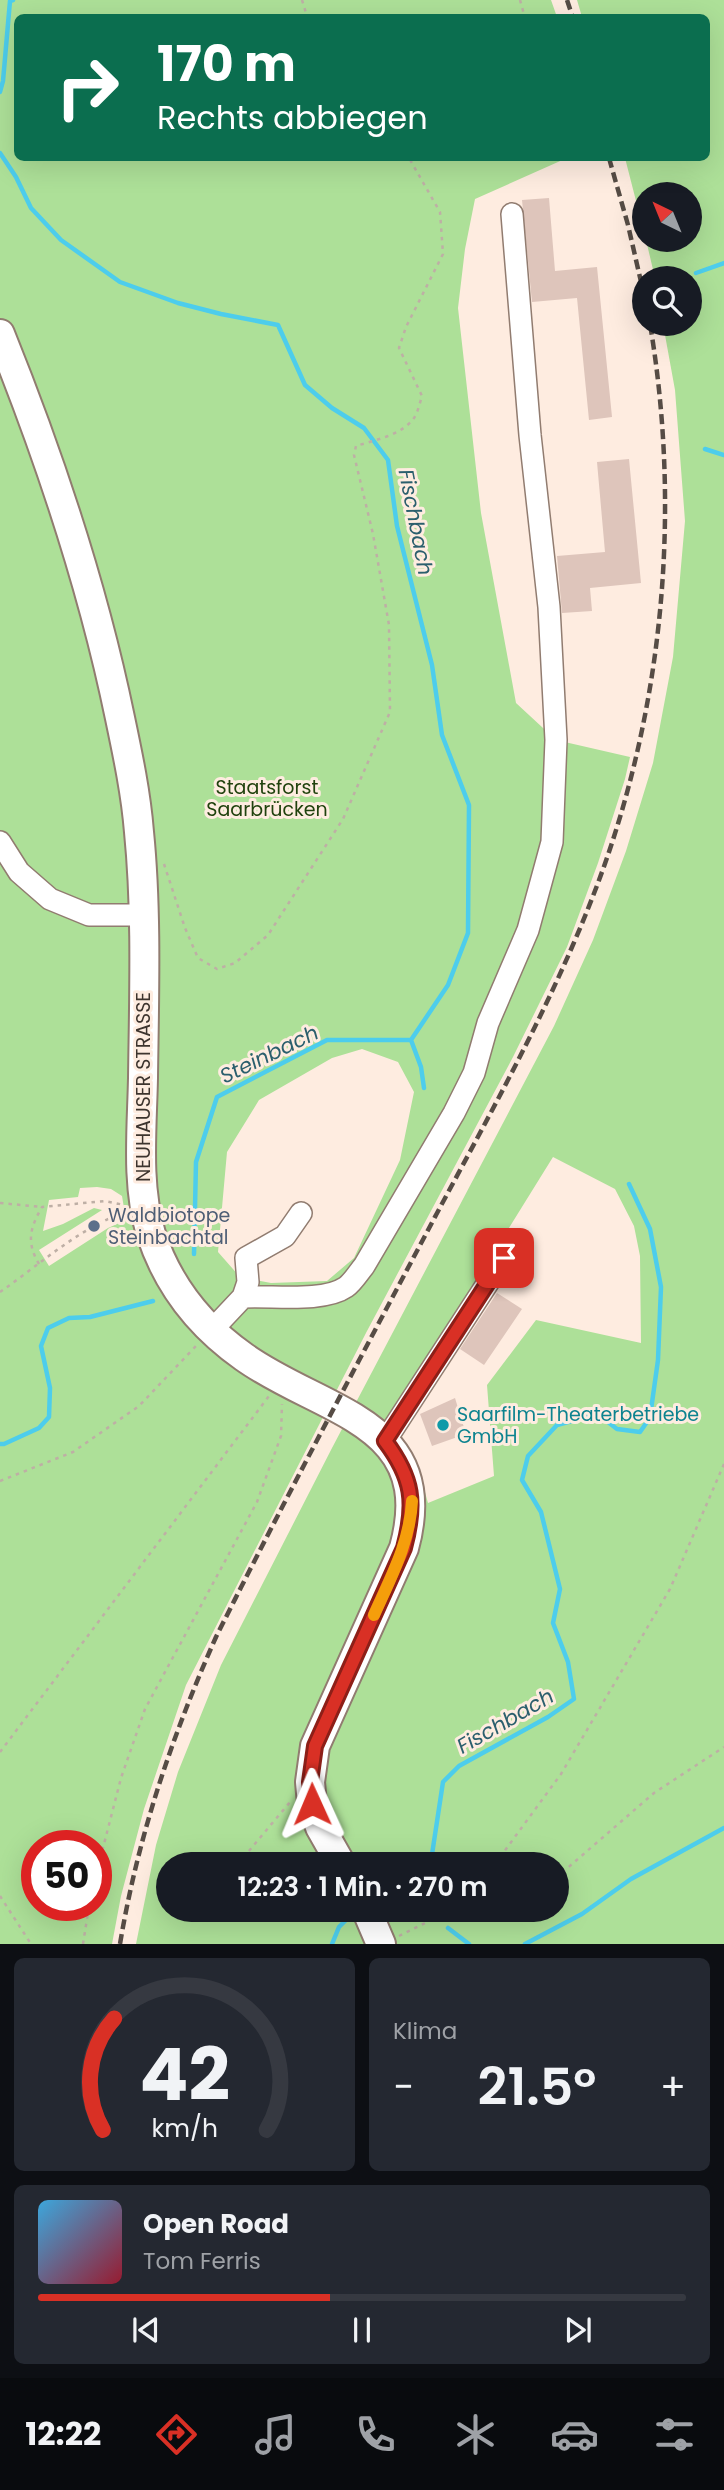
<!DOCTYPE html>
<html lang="de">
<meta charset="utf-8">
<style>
:root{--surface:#171b24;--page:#242831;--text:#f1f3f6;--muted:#9ea1a6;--line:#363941;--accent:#d93025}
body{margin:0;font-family:Poppins,sans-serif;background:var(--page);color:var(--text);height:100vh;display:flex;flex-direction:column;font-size:26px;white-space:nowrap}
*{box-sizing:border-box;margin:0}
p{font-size:23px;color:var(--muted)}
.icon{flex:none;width:38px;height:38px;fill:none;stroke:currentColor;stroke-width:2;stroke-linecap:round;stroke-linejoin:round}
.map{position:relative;height:1944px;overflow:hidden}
.panel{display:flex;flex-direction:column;gap:14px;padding:14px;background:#0d0f14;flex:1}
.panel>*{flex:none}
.top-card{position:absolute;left:14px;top:14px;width:696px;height:147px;border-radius:10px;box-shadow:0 7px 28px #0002;background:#0b6e4f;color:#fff;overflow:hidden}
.needle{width:46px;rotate:317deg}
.buttons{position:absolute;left:632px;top:182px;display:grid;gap:14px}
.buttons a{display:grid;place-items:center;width:70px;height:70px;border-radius:50%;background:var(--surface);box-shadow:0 7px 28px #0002;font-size:35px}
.speed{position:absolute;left:21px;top:1830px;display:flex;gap:14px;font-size:35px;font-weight:700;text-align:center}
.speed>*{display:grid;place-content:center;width:91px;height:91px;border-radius:50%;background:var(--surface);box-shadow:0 7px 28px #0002;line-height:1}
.speed .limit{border:10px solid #d22;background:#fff;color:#111}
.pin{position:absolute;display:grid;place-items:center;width:60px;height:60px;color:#fff;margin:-30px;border-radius:14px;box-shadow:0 4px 10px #0006}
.me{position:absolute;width:77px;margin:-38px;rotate:359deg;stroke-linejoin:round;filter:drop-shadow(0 0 5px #0008)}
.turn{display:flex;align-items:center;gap:24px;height:147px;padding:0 28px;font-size:32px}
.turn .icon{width:91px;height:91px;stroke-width:2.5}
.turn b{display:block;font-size:49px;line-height:60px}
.big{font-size:52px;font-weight:600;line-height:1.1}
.panel .widget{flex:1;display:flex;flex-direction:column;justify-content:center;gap:10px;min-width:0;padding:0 24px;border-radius:10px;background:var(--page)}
.panel .dial{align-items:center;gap:0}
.dial svg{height:182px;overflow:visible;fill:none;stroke:var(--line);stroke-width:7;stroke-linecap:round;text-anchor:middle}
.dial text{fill:var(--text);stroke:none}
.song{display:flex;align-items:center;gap:21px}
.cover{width:84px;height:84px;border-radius:10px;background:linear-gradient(135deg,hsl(200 70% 55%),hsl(350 70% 35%))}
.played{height:7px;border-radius:4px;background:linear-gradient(90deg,var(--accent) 45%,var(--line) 45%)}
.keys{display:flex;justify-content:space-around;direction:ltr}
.heat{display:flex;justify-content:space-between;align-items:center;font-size:38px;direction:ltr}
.panel .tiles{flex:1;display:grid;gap:14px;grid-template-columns:1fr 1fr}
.widget:last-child{grid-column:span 2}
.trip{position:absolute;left:156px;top:1852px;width:413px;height:70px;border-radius:35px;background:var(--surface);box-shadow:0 7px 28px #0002;font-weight:600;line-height:70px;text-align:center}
.tabs{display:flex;height:112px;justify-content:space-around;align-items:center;background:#090b0e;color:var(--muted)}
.tabs .icon{width:49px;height:49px}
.tabs .active{color:var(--accent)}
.tabs b{font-size:32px;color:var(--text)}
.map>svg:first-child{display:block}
.green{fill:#ade098;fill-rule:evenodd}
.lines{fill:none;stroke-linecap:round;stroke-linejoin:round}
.stream{stroke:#4dcdec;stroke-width:4.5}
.building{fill:#dec5bb}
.minor-casing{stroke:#917c70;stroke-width:24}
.major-casing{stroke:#917c70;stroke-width:32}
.path{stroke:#beafa5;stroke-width:2.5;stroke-dasharray:3.5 5;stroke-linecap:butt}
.minor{stroke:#fff;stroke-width:21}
.major{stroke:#fff;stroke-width:28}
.rail{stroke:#564c45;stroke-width:4.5;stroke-dasharray:10 5;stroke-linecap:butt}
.route-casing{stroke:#8d1f18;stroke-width:18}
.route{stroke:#d93025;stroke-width:12}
.slow{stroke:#f59e0b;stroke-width:12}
.service-dot{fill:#5c6f8a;stroke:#feece0;stroke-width:2.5}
.culture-dot{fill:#0f9aa8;stroke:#feece0;stroke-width:2.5}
.labels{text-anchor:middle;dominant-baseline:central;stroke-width:6;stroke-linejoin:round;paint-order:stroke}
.park-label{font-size:19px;fill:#20420d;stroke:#feece0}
.street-label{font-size:19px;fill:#3d342e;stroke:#feece0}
.service-label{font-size:19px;fill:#4e5e75;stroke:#feece0;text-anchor:start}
.culture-label{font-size:19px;fill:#0d838f;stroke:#feece0;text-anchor:start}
.water-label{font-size:21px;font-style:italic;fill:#2b5f6d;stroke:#feece0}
</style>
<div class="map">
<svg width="724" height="1944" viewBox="0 0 724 1944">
<rect width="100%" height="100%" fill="#feece0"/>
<!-- green -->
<path class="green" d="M0,0H551L557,17L18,18V158H567L475,199L465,249L458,308L481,513L516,703L556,740L630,757L625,779L598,863L567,947L513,1057L367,1331L186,1685L144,1809L121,1896L112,1944H0ZM362,1049L398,1062L414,1092L400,1160L354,1258L327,1281L271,1283L240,1277L218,1252L227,1152L259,1100L332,1058ZM97,1187L111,1189L122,1196L126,1220L108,1228L49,1266L39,1250L102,1210L94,1208L63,1224L43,1231L49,1200L78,1197L80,1188ZM37,1846H96V1906H37Z
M577,0H724V1944H136L156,1845L178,1772L221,1665L332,1448L554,1026L593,940L626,851L653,763L673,657L685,521L675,390L663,324H690V278H655L646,240H690V194H644V232L625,158H707V18L582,17ZM553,1157L615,1189L634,1226L640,1256L641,1343L536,1320L487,1385L494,1476L428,1503L419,1471L403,1441L389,1421ZM168,1864H556V1909H168Z"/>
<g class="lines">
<!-- stream -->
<path class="stream" d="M0,92L3,81L10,1L13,0
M0,153L16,177L31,208L61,240L120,282L178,303L221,314L278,325L305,385L332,408L364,428L388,460L397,526L432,665L442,735L469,805L468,933L448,985L411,1040L421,1067L424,1088
M696,273L724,263
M705,449L724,455
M194,1254L196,1162L217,1097L327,1040H411
M0,1444H4L39,1428L49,1417L50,1388L41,1346L48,1328L69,1318L90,1317L153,1301
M428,1864L431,1861L443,1782L459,1766L548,1717L574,1699L568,1662L553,1623L560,1589L541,1512L522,1480L528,1456L557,1425L590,1416L604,1419L617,1429L640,1432L647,1422L651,1410L658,1360L661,1287L650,1229L629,1184
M448,1928L469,1944
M332,1944L339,1927L352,1914
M525,1944L582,1914L631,1879L724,1828"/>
</g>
<!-- building -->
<path class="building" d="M549,198L555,271L597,267L612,417L589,420L577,298L532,302L522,200Z
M629,459L641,583L590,588L592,611L562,613L557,556L605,552L597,462Z
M497,1293L522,1309L484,1365L460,1349Z
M455,1398L466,1434L432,1446L420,1414Z"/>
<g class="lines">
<!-- minor casing -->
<g class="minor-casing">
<path id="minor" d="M0,842L19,872L50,899L89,915H142
M243,1297L248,1282L246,1258L285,1236L301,1213
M211,1331L243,1297C271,1295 323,1303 346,1287C353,1282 359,1272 364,1266L454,1113L474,1073L488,1023L528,930L552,842L556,740L549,607L530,435L512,214
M385,1441L504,1258"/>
</g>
<!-- major casing -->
<g class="major-casing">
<path id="major" d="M0,334C50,458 93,587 120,718C128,756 136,794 139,832C147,912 144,998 143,1078C142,1129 136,1185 151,1234C168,1286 200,1326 244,1357C322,1413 439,1421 404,1548L315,1746L310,1782L312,1804L320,1827L341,1864
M366,1909L381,1944"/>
</g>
<!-- path -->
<path class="path" d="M302,0L306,13L311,18
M520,0L525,18
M164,864L185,928L198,958L217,969L235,963L268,935L343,819L390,712L389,625L373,534L354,455L356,446C375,440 402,435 414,418C418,412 420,402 422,396L399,348L406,327L443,254L440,212L409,158
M0,1203L42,1207
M39,1264C26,1242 30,1228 42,1207L105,1201L124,1205
M0,1292C39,1265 78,1229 123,1213
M0,1481L73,1452L139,1406L196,1346
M0,1752L269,1396
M238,1864L290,1802
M495,1864L561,1774L670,1589L724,1464
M96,1875L121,1778L145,1709L257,1502L281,1436L282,1404
M556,1878L654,1793L724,1747
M0,1896L31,1944
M399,1936L453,1909
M83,1944L89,1906"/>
<!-- minor -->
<use href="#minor" class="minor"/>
<!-- major -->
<use href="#major" class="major"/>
<!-- rail -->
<path class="rail" d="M567,0L573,18
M609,158L628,225L644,295
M120,1944C138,1836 172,1736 216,1637C287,1495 362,1355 436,1215C492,1110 550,1007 593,896C663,716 682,514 650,324"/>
</g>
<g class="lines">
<!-- route casing -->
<g class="route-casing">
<path id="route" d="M312,1804L310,1782L315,1746L404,1548C416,1503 413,1478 385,1441L504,1258"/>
</g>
<!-- route -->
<use href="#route" class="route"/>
<!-- slow -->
<path class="slow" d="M374,1615C391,1577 410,1542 412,1501"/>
</g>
<!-- markers -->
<circle class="service-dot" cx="94" cy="1226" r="7"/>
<circle class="culture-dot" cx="443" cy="1425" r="7"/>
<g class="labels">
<!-- park labels -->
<g class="park-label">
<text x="267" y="787">Staatsforst<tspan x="267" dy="22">Saarbrücken</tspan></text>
</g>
<!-- street labels -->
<g class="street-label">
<text transform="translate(143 1087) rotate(-90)">NEUHAUSER STRASSE</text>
</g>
<!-- service labels -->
<g class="service-label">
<text x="108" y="1215">Waldbiotope<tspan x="108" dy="22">Steinbachtal</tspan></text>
</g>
<!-- culture labels -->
<g class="culture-label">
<text x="457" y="1414">Saarfilm-Theaterbetriebe<tspan x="457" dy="22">GmbH</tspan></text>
</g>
<!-- water labels -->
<g class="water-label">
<text transform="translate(416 522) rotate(79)">Fischbach</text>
<text transform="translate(269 1054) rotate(-26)">Steinbach</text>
<text transform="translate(505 1721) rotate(-30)">Fischbach</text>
</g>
</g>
</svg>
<div class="buttons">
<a><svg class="needle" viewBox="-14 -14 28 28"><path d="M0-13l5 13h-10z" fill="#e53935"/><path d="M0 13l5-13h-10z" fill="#9ea1a6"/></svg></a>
<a><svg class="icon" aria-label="search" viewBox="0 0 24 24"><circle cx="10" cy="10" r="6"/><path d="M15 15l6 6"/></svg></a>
</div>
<div class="speed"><div class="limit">50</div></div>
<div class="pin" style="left:504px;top:1258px;background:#d93025"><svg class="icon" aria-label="arrive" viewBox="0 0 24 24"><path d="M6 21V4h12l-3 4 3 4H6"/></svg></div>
<svg class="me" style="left:312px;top:1804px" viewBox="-20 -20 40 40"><path d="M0-17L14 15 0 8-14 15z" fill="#d93025" stroke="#fff" stroke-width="4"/></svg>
<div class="trip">12:23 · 1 Min. · 270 m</div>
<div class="top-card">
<div class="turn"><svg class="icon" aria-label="right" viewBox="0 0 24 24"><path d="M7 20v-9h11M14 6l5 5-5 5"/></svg><div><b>170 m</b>Rechts abbiegen</div></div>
</div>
</div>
<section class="panel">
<div class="tiles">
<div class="widget dial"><svg viewBox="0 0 100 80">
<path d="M14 69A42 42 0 1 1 86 69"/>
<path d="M14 69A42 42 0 0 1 19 20" stroke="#d93025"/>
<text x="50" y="56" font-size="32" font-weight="700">42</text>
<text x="50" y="72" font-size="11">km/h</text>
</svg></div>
<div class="widget"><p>Klima</p>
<div class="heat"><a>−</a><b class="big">21.5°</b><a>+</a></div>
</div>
<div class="widget">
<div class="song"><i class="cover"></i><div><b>Open Road</b><p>Tom Ferris</p></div></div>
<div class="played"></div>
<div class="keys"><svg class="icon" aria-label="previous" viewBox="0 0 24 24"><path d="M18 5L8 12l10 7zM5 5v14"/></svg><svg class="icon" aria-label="pause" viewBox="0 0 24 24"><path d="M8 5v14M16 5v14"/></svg><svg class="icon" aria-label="next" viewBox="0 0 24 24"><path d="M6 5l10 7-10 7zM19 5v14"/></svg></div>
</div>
</div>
</section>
<nav class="tabs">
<b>12:22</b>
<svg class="icon active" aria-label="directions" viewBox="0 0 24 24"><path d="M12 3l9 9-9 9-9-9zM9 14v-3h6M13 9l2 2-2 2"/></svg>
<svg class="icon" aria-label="music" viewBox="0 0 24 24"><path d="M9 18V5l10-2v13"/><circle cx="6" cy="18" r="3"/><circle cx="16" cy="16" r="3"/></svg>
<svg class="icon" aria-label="phone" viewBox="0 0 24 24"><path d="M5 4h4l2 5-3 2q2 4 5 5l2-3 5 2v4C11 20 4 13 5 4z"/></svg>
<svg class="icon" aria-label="climate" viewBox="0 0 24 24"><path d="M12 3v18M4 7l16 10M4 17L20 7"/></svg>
<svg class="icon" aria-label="car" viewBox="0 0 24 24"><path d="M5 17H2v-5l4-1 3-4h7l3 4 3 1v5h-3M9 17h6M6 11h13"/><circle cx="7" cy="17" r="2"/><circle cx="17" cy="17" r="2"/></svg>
<svg class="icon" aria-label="filters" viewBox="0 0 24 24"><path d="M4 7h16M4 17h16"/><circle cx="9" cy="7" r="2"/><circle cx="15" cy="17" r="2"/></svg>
</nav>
